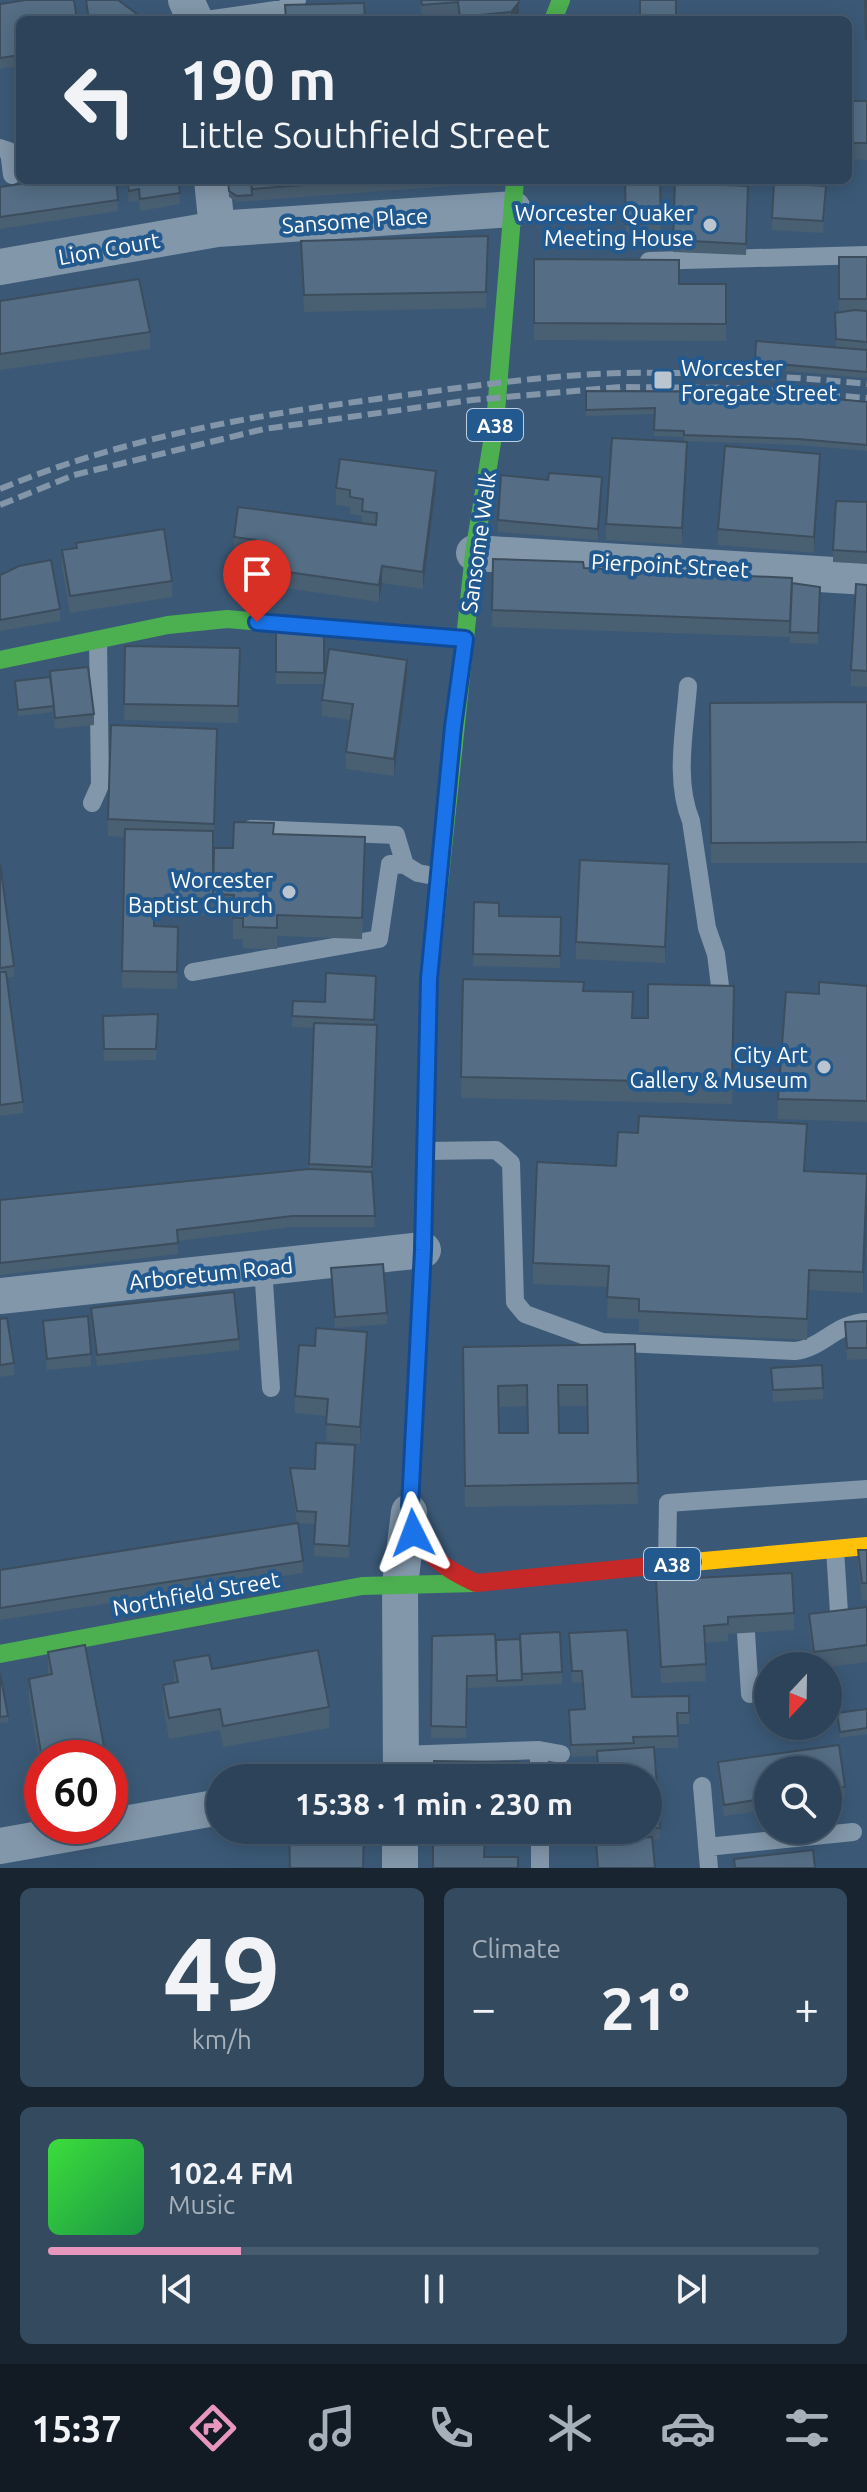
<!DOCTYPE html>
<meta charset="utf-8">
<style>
:root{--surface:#2c4359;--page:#344a5f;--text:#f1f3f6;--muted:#a6b0ba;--line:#485c6f;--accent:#e797bd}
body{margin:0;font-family:Ubuntu,sans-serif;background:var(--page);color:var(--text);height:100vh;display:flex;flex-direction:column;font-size:30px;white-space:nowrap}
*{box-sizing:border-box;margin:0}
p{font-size:26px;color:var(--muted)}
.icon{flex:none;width:44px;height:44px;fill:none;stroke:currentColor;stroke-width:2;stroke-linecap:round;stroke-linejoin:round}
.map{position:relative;height:1868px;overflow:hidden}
.panel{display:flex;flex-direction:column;gap:20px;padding:20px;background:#182531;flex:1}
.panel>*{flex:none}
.banner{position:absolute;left:16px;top:16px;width:836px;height:168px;border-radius:12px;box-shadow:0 4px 20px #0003,0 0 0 2px var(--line);background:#2c4359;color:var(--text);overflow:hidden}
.needle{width:52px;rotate:202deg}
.controls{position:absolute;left:754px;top:1652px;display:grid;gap:16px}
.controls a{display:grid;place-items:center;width:88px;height:88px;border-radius:50%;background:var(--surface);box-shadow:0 4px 20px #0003,0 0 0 2px var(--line);font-size:40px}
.speed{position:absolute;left:24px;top:1740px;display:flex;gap:16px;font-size:40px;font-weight:700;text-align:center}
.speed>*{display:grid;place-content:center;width:104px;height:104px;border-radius:50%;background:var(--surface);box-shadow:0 4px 20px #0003,0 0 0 2px var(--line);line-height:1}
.speed .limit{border:12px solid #d22;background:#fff;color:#111}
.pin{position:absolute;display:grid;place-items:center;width:68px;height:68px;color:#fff;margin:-82px -34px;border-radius:50% 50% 50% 0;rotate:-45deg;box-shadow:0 0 8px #0007}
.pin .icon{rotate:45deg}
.me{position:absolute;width:88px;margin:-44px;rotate:357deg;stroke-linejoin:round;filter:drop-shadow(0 0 6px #0008)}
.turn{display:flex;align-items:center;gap:28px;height:168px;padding:0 32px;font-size:36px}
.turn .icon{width:104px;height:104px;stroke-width:2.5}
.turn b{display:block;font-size:56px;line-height:68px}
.big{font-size:60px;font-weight:600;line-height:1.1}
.panel .tile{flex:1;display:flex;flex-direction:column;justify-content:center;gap:12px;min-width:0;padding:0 28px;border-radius:12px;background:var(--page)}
.panel .dial{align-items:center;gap:0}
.dial b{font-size:104px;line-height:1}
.song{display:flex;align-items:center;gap:24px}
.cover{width:96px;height:96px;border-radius:12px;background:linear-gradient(135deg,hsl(120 70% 55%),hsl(140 70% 35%))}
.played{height:8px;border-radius:4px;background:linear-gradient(90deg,var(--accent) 25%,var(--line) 25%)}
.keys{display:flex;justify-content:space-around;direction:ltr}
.heat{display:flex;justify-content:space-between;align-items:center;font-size:44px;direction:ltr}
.panel .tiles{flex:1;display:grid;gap:20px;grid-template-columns:1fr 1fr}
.tile:last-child{grid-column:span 2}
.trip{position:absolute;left:206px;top:1764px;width:456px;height:80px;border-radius:40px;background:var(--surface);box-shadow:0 4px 20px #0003,0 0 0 2px var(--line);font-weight:600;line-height:80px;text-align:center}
.tabs{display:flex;height:128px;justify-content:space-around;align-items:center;background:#121b24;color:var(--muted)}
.tabs .icon{width:56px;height:56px}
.tabs .active{color:var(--accent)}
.tabs b{font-size:36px;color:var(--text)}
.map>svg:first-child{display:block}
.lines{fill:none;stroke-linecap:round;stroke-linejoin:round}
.lane{stroke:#8297aa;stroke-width:18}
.street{stroke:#8297aa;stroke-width:36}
.fast{stroke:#4caf50;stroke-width:18}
.slow{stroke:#ffc107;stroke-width:18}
.jam{stroke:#c62828;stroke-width:18}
.rail{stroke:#8295a9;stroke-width:6;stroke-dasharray:14 6;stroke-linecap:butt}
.wall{fill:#495f72;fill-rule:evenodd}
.shaded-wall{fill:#3c4d5d}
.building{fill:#556e85;stroke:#3c4d5d;stroke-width:2;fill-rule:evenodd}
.route-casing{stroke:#114b97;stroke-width:20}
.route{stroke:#1a73e8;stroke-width:14}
.poi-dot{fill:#bac5cf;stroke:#225a90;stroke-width:3}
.labels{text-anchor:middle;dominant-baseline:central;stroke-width:8;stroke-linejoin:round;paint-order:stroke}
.shield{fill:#225a90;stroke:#bdcede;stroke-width:2}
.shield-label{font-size:20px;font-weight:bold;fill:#fff}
.poi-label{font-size:22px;fill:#fff;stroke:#225a90;text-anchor:end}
.street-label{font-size:22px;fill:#fff;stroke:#225a90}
</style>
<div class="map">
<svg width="867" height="1868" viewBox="0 0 867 1868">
<rect width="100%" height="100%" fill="#3b5977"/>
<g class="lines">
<!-- lane -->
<path class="lane" d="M206,20L283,9L297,0
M0,148L9,151L12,175
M649,261L867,255
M688,686C685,729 674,780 691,821L707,928L716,954L720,986
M92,803L100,785L98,640
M251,829L396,835L405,865L418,873L439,877
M193,972L379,939L390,864L405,865
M425,1151L496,1150L511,1163L515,1302L525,1314L602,1342L795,1351C823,1348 835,1323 867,1322
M263,1267L271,1388
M835,1549L839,1613
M667,1564L668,1503L867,1489
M746,1633L750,1694
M539,1750V1778
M401,1755L539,1750L561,1754
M702,1786L709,1868
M540,1830V1868
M707,1847L853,1832"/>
<!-- street -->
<path class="street" d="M186,0L195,20
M212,180L217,229L513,209
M0,267L217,229
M474,553L867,577
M0,1296L423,1250
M401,1778L400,1585L409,1512
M0,1846L220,1807
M400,1868V1830"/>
<!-- fast -->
<path class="fast" d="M553,20L561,0
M0,660L168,625L227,619L465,639
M429,981L474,553L495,424L515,180
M0,1654L362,1586L476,1583"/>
<!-- slow -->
<path class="slow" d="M414,1431L423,1250L429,981
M693,1562L867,1546"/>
<!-- jam -->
<path class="jam" d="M414,1431C410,1508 394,1546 476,1583L693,1562"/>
<!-- rail -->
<path class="rail" d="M0,489C120,439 248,416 377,399C459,388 541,375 624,373C706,372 786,376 867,384
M0,505L74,475L264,429L472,400L621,387L737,388L867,398"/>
</g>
<!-- wall -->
<path class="wall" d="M420,0H519V19L458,20V18L422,20Z
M0,4L20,20V66L0,69Z
M848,101H867V160L848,159Z
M47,180H116L118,211L0,229V187Z
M125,180H178L180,204L140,211L139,201L129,202Z
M228,180H492V183L237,202L229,197Z
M625,180H680V181H660L661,235L626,236Z
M675,183L748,186L746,255L673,252Z
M826,198L823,233L772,230V218Z
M488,236L486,308L304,312L301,241Z
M839,257H867V378L755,368L756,341L836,347L835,313L839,312Z
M534,259L679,284H726V341L534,340Z
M0,301L150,332V349L0,370Z
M586,391L867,402V451L798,445L684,441V437L654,436L655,414L586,416Z
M687,458L682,545L606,540V524Z
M820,470L814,553L718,545V529Z
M436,487L423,589L382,583L379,602L252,583L254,556L234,554V537L362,523V516L350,514V507L336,505V488Z
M602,489L598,540L498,532V520Z
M867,502V564L833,562V550Z
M76,548L172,581V597L70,613L62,566V550Z
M493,559L584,568L792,583L820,587L818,644L790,643V637L492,627Z
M0,575L60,609V621L0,631Z
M867,585V687L851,686V670Z
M276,632H324V684H276Z
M125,646L240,648L238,723L124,720Z
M407,676L394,776L346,769V752L350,720L322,716V700Z
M15,681L94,714V725L55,729L53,712L18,716Z
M867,702V863H711L710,703Z
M217,745L213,885L233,848L274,834L365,858L362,939L277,936V949L243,948V939H233V916L154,915V926L178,927L177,989L122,988L125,837L108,836V819Z
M0,864L14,966V977L7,978L23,1102V1113L0,1116Z
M669,881L665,963L576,959V942Z
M474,902L499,916L561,917L560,968L473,966Z
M376,976L374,1025L377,1042L372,1176L375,1227H292L178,1241V1254L0,1275V1200L309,1169L314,1028L292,1027L293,1001L325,1002Z
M463,979L583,991L633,1018H648L734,986L732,1104L461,1098Z
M867,986V1122L778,1119V1099L819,994Z
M158,1014L156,1060L104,1061L103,1016Z
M807,1144L805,1171L867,1174L863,1293L809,1290L807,1340L639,1332V1319L607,1318L608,1287L533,1284V1263L616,1166Z
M331,1268L387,1313V1324L335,1328Z
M91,1308L239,1339V1350L97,1366L91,1320Z
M0,1319L14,1363V1375L0,1377Z
M43,1321L91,1354V1366L47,1370Z
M867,1321V1359L847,1360L845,1322Z
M635,1344L638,1504L465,1507L463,1347ZM527,1406L528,1433H499L498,1407ZM558,1406H587L588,1433H559Z
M367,1349L360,1444L326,1441L327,1416L295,1413V1396Z
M771,1368L823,1388V1399L773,1402Z
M355,1457L349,1558L314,1556L315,1524L297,1523L290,1479V1468L315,1469Z
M858,1550H867V1600H862L858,1567Z
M303,1561V1573L0,1620V1570Z
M656,1580L794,1613V1630L728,1634V1641L704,1643L706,1681L661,1683Z
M867,1607V1662L828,1667L814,1666L809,1631V1614Z
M569,1633L632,1697L689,1696V1724H678V1748H654L660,1828V1839L653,1840L655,1868H597L596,1840H603L602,1830H648V1778H598L597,1756L571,1757L569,1710L584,1709L582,1683L572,1682Z
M432,1636L496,1640L562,1672V1684L467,1688L466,1738H431Z
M48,1652L104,1746V1758H42V1779L29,1700V1679L48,1675Z
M174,1661L212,1669L329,1707V1728L223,1747L220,1730L169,1739L163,1706V1685L174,1683Z
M0,1673L8,1716V1722L0,1723Z
M867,1709V1734L840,1738L837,1713Z
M839,1745L845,1787V1798L828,1801V1770H768V1810L724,1816L718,1774V1762Z
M433,1830H518V1846H485V1857L433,1868Z"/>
<!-- shaded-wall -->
<path class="shaded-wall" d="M519,2V19L511,20V12Z
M687,442V458L682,545V528Z
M820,454V470L814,553V537Z
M436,471V487L423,589V572Z
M602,477V489L598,540V529Z
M382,566V583L379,602V585Z
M407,660V676L394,776V759Z
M669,864V881L665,963V947Z
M867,1188V1209L863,1293V1272Z
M367,1332V1349L360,1444V1427Z"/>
<!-- building -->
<path class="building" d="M26,0H74L77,20H20V55L0,58V4Z
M86,0H118L145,20H89Z
M421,0H519V2L511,12L460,17L458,2L422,5Z
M640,0H676V20H640Z
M865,0H867V39H866Z
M364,3L365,20H286L285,5Z
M848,101H867V143H848Z
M48,180H116L118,200L0,217V187Z
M127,180H178L180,193L140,199L139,189L129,191Z
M228,180H251L252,195L237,196L229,191Z
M252,180H370L252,189Z
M625,180H660L661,223L626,224Z
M675,183L748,186L746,244L673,240Z
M774,183L826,186L823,221L772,218Z
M488,236L486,292L304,295L301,241Z
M839,257H867V299H839Z
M534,259L679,260V284H726V324L534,323Z
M139,279L150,332L0,354V301Z
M855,310L867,311V342L836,339L835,313Z
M756,341L867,350V372L755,362Z
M586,391L763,392L867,402V445L798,439L684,435V431L654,430L655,408L586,410Z
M612,438L687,442L682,528L606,524Z
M725,446L820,454L814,537L718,529Z
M340,459L436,471L423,572L382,566L379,585L252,567L256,540L234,537L238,507L376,525L377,513L362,511L363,499L350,497V490L336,488Z
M549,473L602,477L598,529L498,520L501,475L548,480Z
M836,501L867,502V552L833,550Z
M164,529L172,581L70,596L62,550L77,548L76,543Z
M493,559L583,562L584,568L792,578L790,621L492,610Z
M51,560L60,609L0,620V575L19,566Z
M792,583L820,587L818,633L790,632Z
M856,584L867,585V671L851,670Z
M276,632H324V673L276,672Z
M125,646L240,648L238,706L124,704Z
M329,649L407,660L394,759L346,752L353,704L322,700Z
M88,667L94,714L55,718L50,671Z
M50,677L54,706L18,710L15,681Z
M867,702V842L711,843L710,703Z
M111,725L217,729L214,824L108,819Z
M234,822L274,823L273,834L365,837L362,918L277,915V928L243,927V918H233L234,895L213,894L214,848H233Z
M125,829L213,831V899L154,898V926L178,927L177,972L122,971Z
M580,860L669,864L665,947L576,942Z
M0,864L14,966L0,968Z
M474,902L499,903V916L561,917L560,956L473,954Z
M0,972H6L23,1102L0,1105Z
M326,973L376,976L374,1020L292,1016L293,1001L325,1002Z
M463,979L584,982L583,991L633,992L632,1018H648V984L734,986L732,1083L461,1077Z
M819,982L867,986V1101L778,1099L786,992L819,994Z
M158,1014L156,1049H104L103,1016Z
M314,1023L377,1025L372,1167L309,1164Z
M639,1116L807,1124L804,1171L867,1174L863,1272L809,1270L807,1319L639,1311V1299L607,1297L609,1266L533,1263L537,1162L616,1166L618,1132L638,1133Z
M309,1169L372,1172L375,1216H292L177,1230L178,1243L0,1263V1200Z
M383,1264L387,1313L335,1317L331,1268Z
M234,1292L239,1339L97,1355L91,1308Z
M88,1316L91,1354L47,1359L43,1321Z
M7,1318L14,1363L0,1365V1319Z
M867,1321V1348H847L845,1322Z
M316,1328L367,1332L360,1427L326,1424L328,1399L295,1396L299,1345L315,1346Z
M635,1344L638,1483L465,1486L463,1347ZM527,1385L528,1433H499L498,1386ZM558,1385H587L588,1433H559Z
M822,1365L823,1388L773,1390L771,1368Z
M316,1443L355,1445L349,1546L314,1544L316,1512L297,1511L290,1468L315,1469Z
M298,1523L303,1561L0,1608V1570Z
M858,1550H867V1583H862Z
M792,1573L794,1613L728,1617V1624L704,1626L706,1664L661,1667L656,1580Z
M867,1607V1645L814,1652L809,1614Z
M627,1630L632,1697L689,1696V1713H677L678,1736L633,1737L634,1743L571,1745L569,1710L585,1709L582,1671H572L569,1633Z
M560,1632L562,1672L522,1674L520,1634Z
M495,1634L497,1675L467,1676L466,1727L431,1726L432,1636Z
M520,1639L522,1680L497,1681L496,1640Z
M85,1645L104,1746L67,1752L68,1758L42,1759L29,1679L52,1674L48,1652Z
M318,1650L329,1707L223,1726L220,1709L169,1718L163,1685L178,1682L174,1661L209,1655L212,1669Z
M0,1673L8,1716L0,1717Z
M867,1709V1728L840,1732L837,1713Z
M839,1745L845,1787L828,1789V1770H768V1798L724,1805L718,1762Z
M654,1747L660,1828H648V1778H599L597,1751Z
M434,1761L518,1762V1778H433Z
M289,1830H364L363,1868H290Z
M433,1830H518V1835H485L484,1857H518V1868H433Z
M652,1837L655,1868H598L596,1840Z
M813,1850L815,1868H735L734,1859Z"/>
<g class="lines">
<!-- route casing -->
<g class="route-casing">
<path id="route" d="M257,622L465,639L453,727L429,979L423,1250L410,1506L413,1533"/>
</g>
<!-- route -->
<use href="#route" class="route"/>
</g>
<!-- markers -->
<g class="poi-dot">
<circle cx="710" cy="225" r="8"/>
<rect x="653" y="370" width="20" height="20" rx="4"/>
<circle cx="289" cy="892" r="8"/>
<circle cx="824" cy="1067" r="8"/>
</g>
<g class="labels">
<!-- shield labels -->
<g class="shield">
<rect x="467" y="409" width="56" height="32" rx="6"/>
<rect x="644" y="1548" width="56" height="32" rx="6"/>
</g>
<g class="shield-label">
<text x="495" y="425">A38</text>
<text x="672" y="1564">A38</text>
</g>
<!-- poi labels -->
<g class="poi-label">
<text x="694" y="212">Worcester Quaker<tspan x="694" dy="25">Meeting House</tspan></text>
<text x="681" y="367" text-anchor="start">Worcester<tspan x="681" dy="25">Foregate Street</tspan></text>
<text x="273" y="879">Worcester<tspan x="273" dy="25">Baptist Church</tspan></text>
<text x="808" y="1054">City Art<tspan x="808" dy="25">Gallery &amp; Museum</tspan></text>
</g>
<!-- street labels -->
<g class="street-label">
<text transform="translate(355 220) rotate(-4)">Sansome Place</text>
<text transform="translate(109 248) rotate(-10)">Lion Court</text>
<text transform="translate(478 542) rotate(-82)">Sansome Walk</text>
<text transform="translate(670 565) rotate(3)">Pierpoint Street</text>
<text transform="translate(211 1273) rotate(-6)">Arboretum Road</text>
<text transform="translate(196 1593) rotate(-10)">Northfield Street</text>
</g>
</g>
</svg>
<div class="controls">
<a><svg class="needle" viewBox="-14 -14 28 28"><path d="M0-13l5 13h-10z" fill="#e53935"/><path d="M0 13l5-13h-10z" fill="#a6b0ba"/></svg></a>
<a><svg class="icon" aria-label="search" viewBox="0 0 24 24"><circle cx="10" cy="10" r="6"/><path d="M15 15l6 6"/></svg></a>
</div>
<div class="speed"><div class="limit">60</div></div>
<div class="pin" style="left:257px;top:622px;background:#d93025"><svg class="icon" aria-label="arrive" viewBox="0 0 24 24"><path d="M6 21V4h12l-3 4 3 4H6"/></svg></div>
<svg class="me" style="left:413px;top:1533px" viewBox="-20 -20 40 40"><path d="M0-17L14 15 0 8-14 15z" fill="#1a73e8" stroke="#fff" stroke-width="4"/></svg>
<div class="trip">15:38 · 1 min · 230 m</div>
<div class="banner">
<div class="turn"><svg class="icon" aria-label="left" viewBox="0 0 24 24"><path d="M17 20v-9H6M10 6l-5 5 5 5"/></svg><div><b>190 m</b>Little Southfield Street</div></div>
</div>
</div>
<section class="panel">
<div class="tiles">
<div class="tile dial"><b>49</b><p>km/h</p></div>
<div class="tile"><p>Climate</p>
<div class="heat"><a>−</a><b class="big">21°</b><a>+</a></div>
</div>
<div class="tile">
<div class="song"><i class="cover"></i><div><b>102.4 FM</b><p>Music</p></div></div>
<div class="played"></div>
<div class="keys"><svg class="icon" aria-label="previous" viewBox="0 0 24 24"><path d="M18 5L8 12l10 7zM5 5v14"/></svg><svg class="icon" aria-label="pause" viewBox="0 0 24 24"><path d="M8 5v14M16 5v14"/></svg><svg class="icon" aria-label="next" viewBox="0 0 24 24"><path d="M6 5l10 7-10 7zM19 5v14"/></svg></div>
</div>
</div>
</section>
<nav class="tabs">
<b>15:37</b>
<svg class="icon active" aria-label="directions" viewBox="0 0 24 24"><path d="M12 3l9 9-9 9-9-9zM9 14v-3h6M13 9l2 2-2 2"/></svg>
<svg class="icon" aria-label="music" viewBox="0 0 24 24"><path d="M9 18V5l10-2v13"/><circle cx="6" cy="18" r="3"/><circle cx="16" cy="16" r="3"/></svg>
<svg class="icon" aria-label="phone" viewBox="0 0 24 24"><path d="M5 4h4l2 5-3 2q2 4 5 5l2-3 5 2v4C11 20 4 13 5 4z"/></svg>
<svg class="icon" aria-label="climate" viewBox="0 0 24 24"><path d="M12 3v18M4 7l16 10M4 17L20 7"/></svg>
<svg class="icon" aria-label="car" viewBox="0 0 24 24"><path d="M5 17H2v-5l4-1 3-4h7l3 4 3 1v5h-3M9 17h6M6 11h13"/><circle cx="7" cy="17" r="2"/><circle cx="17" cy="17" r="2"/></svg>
<svg class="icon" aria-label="filters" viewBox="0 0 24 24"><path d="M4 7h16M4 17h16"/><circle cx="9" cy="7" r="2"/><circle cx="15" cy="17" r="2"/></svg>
</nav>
